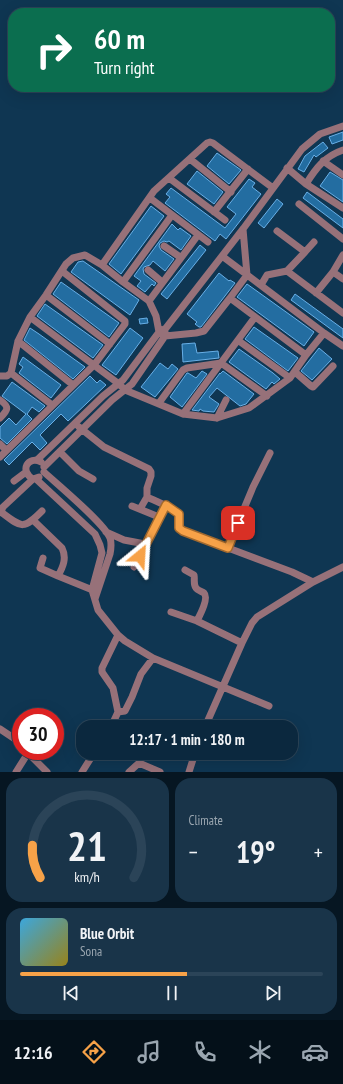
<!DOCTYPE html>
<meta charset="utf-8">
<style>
:root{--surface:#0b283e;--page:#193449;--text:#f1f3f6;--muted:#9aa6b0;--line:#2b4458;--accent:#f7a248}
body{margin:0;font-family:"PT Sans Narrow",sans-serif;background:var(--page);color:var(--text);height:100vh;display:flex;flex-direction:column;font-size:15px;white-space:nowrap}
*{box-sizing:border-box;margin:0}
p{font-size:13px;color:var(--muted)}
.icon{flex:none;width:22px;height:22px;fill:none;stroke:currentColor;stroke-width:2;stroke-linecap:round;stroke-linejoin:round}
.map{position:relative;height:772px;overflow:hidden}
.drawer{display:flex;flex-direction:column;gap:6px;padding:6px;background:#061622;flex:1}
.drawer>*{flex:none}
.top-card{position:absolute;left:8px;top:8px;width:327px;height:84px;border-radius:16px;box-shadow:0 4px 16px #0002,0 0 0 1px var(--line);background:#0b6e4f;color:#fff;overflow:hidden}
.speed{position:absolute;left:12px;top:708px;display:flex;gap:8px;font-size:20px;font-weight:700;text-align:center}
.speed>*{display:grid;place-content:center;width:52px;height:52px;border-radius:50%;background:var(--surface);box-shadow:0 4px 16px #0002,0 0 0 1px var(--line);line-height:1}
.speed .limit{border:6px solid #d22;background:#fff;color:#111}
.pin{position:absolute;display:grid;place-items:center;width:34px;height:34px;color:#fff;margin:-17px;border-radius:8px;box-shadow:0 2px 6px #0006}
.me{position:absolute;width:44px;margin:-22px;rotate:27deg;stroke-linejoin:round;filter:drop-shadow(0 0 3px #0008)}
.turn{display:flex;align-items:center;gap:14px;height:84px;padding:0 20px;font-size:18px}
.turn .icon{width:52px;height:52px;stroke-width:2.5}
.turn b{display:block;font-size:28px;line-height:34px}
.big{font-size:30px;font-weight:800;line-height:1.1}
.drawer .widget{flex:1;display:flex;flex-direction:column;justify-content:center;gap:6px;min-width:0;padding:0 14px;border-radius:16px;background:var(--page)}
.drawer .dial{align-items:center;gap:0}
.dial svg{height:104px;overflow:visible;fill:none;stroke:var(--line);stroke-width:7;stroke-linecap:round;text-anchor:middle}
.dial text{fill:var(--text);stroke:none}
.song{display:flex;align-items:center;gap:12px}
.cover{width:48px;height:48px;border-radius:6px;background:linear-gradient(135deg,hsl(200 70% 55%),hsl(50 70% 35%))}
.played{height:4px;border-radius:2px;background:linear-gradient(90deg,var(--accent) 55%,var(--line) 55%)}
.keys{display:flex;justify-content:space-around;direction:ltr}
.heat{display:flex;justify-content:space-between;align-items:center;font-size:22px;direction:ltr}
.drawer .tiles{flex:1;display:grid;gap:6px;grid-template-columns:1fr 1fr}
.widget:last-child{grid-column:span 2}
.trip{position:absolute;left:76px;top:720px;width:222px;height:40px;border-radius:16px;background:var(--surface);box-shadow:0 4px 16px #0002,0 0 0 1px var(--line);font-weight:800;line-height:40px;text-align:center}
.tabs{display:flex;height:64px;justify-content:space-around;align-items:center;background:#041019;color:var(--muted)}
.tabs .icon{width:28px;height:28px}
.tabs .active{color:var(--accent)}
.tabs b{font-size:18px;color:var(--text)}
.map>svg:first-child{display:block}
.building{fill:#236da1;stroke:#68afe7}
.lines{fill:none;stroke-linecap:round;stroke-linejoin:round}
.minor{stroke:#977179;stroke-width:7}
.route-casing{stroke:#a1692f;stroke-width:10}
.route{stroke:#f7a248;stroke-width:7}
</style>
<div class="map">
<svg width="343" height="772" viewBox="0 0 343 772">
<rect width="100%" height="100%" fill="#0f3652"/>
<!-- building -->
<path class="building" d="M343,132V140L332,144L329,137Z
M323,142L328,148L316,157L314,155L304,172L298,169L305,156Z
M217,153L241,170L229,184L207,166Z
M197,171L223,192L214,204L187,184Z
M330,172L343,180V202L320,186Z
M249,179L255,183L252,187L261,194L226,239L220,234L215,241L165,203L170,197L166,194L171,188L225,228L236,214L227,207Z
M307,192L343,219V228L303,198Z
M277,199L283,204L264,228L258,223Z
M151,206L164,216L121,274L109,264Z
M172,224L178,230L180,228L191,236L181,250L169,241L167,242L164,241L160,243L159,246L161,250L174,259L165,271L153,261L150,265L144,267L143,269L144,274L156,283L154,286L152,284L145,292L137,286L141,281L134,276Z
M200,245L206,250L167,299L161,294Z
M83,261L139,300L130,315L71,272L78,262Z
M219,273L229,281L230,280L235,283L201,327H199L195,324L197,322L187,314Z
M61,282L119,323L109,337L53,294Z
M247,284L314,332L304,346L237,297Z
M295,294L343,329V338L291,300Z
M45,304L103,345L93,358L37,316Z
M147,318L148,323L140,324L139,319Z
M254,327L298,358L288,371L245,339Z
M30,328L39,334L85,367L73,379L24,340Z
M130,328L143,338L116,375L102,365Z
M195,343L197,353L218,351L219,358L183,362L182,344Z
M319,348L332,359L312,380L301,371Z
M239,349L273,373L280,379L274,384L272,382L266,389L229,362Z
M23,357L61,385L51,398L19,373L23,367L19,364Z
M160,363L168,369L172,364L178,369L155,397L141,387Z
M202,371L207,374L182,407L170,397L187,373H188L196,378Z
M223,371L254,394L246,404L240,406L217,388L209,397L219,404L214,412L203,411L200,409L199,411L192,410L220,373V374Z
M90,376L97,383L100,380L106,385L68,421L61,414L40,435L47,443L40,450L32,442L9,465L4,460Z
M12,382L45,406L39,412L32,407L27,414L32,419L7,444L0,438V427L9,418L16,425L26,414L2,396Z"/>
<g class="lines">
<!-- minor -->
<path class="minor" d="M190,159L231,192
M323,161L343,175
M287,168L306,184L343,208
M169,178L225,220
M306,184C316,168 325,156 343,150
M150,198L208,242
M299,204L343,239
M214,212L248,169
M277,231L305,252L287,271
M198,235L149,301L156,316L159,332L165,336L196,333L204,331L230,298L247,275L243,229
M164,246L180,257
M305,252L314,242
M222,256L324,333L343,346
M102,265L154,191L207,143L210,142L213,143L273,188
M148,270L162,282
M333,272L343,279
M123,282L172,215
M261,285L267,275L287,271L343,313
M316,293L333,272L343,255
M46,295L110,344
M230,298L306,355
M30,317L119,384L125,390L183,414L217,418L249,408L290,378L306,355L324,333
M18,341L73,385
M239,341L290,378
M295,372L311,386L313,387L333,366
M11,373L52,405
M0,376H7L11,373L18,341L30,317L46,295L66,264L73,258L85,255L102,265L123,282L149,301
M0,400C10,407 8,410 0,418
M159,403L183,370L187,368L221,363L267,396
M183,414L255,317
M217,418L226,400
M79,427L104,447L149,469L151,472V476L147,488V497L140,509
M0,444L6,450
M60,452L79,471L93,479
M0,457L94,365L125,324V321L62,271
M37,460L103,396L123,380L159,332L166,328L243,229L302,149L320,134L343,126
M44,467L112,400L132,384L165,336V332
M44,472C58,485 104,523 110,538C112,544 111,549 110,554L95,599
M39,477L33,479L3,507L1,512C22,528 23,530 42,511
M33,479C19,471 28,455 41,462
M36,479L95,534L100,545L102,553L92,590L98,610L118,635L125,641L153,658L269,706
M14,481L26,472
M147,497C158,502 170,506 179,515V528L183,531L292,572L313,582
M132,506L159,517
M33,520L62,548C67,558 63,567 58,576L95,591
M106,532L124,540L145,544
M228,547L253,487L270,453
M43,558L40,568L58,576
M134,567L166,505
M185,570L194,575C195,579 193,584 196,588C198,591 202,591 204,593C209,598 200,615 197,621
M171,612L197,621L242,643
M118,712L125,711L132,697L141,674L153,658
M111,727L118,712L113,688L102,672V668L118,635
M205,727L242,643L252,623L257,617L313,582L343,567
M0,729L15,739L21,745
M26,751L47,772
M241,753L247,755
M16,772L28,753
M82,772L94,753
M129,772L139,763L160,772
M189,772L195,753"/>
</g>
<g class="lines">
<!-- route casing -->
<g class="route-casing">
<path id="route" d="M140,556L166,505L179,514V528L183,531L228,548L238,523"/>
</g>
<!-- route -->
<use href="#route" class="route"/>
</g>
</svg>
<div class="speed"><div class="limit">30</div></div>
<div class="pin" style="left:238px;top:523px;background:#d93025"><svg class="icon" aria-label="arrive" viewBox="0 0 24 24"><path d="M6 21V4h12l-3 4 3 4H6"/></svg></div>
<svg class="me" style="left:140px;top:556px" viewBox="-20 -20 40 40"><path d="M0-17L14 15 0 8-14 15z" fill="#f7a248" stroke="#fff" stroke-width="4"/></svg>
<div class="trip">12:17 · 1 min · 180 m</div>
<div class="top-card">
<div class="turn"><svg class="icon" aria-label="right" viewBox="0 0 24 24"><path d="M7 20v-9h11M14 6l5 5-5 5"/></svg><div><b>60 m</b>Turn right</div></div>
</div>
</div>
<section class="drawer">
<div class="tiles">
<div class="widget dial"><svg viewBox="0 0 100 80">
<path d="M14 69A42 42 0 1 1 86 69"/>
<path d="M14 69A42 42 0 0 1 8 44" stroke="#f7a248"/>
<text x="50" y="56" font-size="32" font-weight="700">21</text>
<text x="50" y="72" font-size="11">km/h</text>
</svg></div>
<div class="widget"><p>Climate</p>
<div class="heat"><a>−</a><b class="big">19°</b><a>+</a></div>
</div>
<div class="widget">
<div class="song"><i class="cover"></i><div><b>Blue Orbit</b><p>Sona</p></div></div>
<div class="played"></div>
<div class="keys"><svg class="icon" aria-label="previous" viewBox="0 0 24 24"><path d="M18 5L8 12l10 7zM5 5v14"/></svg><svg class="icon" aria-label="pause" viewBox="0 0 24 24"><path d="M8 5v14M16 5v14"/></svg><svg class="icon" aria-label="next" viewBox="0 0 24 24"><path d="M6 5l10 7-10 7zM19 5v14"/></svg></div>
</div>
</div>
</section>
<nav class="tabs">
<b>12:16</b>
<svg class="icon active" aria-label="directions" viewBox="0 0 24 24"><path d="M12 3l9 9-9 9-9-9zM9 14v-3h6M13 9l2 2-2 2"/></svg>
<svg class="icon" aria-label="music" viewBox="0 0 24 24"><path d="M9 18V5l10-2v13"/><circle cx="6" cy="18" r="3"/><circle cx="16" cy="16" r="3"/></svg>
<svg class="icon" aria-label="phone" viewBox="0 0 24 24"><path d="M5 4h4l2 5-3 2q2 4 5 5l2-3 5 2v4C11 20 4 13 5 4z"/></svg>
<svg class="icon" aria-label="climate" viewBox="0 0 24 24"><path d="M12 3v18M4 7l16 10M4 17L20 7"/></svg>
<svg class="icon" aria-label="car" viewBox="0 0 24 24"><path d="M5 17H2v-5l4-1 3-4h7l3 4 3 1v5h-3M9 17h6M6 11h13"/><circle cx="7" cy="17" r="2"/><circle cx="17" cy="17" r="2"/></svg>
</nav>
